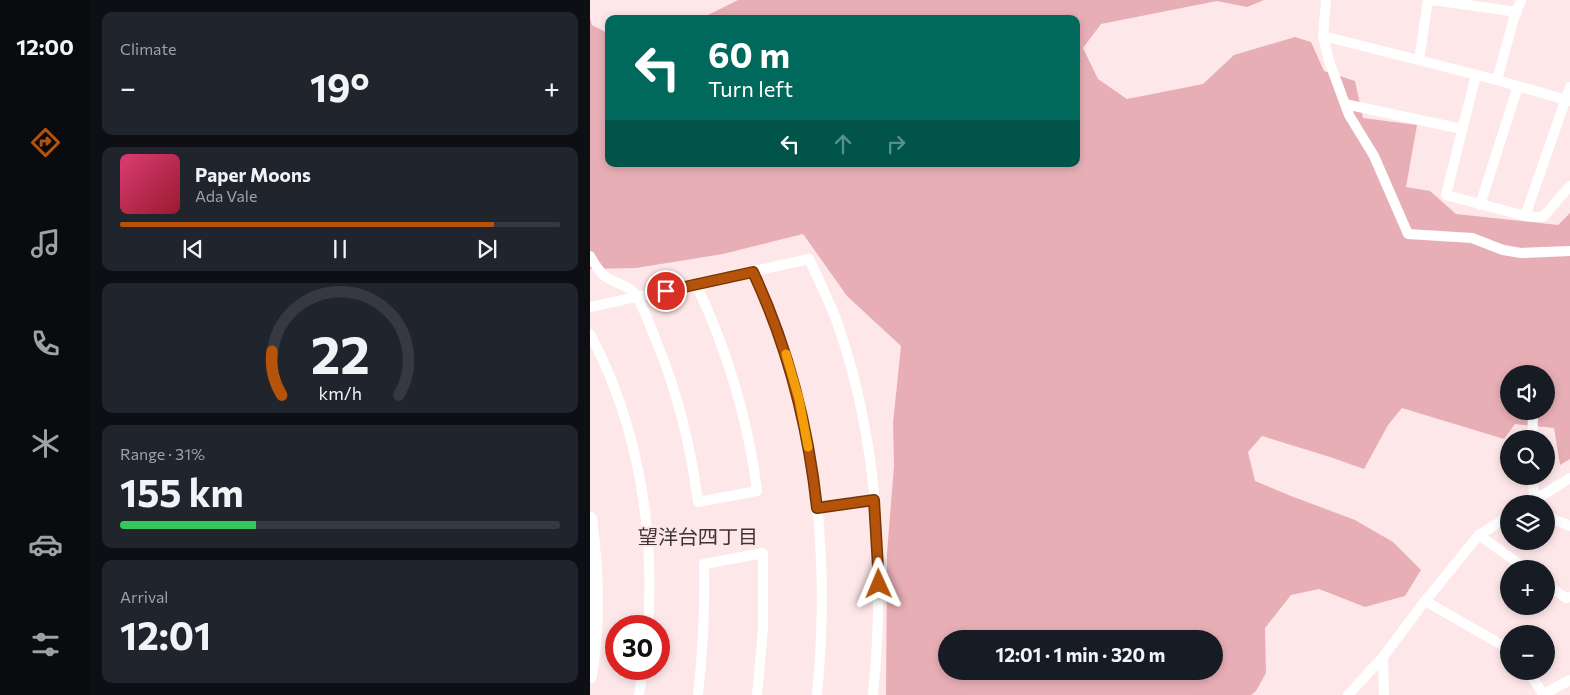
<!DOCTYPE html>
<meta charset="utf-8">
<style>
:root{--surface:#171b24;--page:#20242c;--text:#f1f3f6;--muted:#9ea1a6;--line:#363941;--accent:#b45309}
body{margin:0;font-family:Commissioner,"Noto Sans JP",sans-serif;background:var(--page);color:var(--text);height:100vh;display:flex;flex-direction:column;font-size:19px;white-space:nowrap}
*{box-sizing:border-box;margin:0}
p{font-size:16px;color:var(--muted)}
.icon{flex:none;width:28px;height:28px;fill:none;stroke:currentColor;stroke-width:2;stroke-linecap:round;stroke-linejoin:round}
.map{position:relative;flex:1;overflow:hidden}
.drawer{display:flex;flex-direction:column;gap:12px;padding:12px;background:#0d0f14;width:500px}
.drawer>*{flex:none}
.guide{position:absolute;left:15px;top:15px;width:475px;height:152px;border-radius:10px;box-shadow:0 2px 8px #0003;background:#00695c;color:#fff;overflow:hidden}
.fabs{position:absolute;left:910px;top:365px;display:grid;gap:10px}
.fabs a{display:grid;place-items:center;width:55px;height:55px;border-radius:50%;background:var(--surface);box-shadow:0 2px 8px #0003;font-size:25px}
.speed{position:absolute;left:15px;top:615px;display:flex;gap:10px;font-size:25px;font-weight:700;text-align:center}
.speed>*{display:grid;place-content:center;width:65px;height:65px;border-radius:50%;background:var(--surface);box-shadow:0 2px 8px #0003;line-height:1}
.speed .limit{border:8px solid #d22;background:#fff;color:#111}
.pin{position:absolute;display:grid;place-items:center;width:42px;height:42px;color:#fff;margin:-21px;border:2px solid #fff;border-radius:50%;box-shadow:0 1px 5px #0007}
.me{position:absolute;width:55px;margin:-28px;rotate:359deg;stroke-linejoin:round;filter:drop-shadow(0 0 4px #0008)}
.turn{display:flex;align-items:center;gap:18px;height:105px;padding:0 20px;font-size:22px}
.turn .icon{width:65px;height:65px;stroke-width:2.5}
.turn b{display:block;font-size:35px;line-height:42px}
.lanes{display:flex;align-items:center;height:48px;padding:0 20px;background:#0003;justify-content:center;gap:25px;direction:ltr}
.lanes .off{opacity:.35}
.big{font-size:38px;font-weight:700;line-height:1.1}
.drawer .card{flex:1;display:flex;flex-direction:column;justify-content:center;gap:8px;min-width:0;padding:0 18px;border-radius:10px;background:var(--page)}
.drawer .dial{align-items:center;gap:0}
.dial svg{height:130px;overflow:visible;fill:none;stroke:var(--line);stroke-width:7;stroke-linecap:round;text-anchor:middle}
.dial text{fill:var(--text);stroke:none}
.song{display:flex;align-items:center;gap:15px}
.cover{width:60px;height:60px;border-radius:8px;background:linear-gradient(135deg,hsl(340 70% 55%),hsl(350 70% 35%))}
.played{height:5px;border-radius:2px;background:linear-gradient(90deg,var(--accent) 85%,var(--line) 85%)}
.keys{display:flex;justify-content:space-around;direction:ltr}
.heat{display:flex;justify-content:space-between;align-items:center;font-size:28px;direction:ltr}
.charge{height:8px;border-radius:4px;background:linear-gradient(90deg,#34c759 31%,var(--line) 0)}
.trip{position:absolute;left:348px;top:630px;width:285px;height:50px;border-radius:25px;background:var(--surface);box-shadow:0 2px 8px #0003;font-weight:700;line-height:50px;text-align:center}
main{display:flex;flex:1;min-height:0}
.menu{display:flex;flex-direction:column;width:90px;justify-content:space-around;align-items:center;background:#090b0e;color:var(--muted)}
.menu .icon{width:35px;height:35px}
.menu .active{color:var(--accent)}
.menu b{font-size:22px;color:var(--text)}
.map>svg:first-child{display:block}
.green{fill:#e7afb5;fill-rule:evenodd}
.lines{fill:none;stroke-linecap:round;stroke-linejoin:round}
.street{stroke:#fff;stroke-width:10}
.secondary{stroke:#fff;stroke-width:14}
.route-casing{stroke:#753606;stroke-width:12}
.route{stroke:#b45309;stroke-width:9}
.slow{stroke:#f59e0b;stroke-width:9}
.labels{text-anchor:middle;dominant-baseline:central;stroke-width:4;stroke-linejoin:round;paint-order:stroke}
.neighbourhood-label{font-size:20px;fill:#3f3435;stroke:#fee7e9}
</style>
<main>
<nav class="menu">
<b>12:00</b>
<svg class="icon active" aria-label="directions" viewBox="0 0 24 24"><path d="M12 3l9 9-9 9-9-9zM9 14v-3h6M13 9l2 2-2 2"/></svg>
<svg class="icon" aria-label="music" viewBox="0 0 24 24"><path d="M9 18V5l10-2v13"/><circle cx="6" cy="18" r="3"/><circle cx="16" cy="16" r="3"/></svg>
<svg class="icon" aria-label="phone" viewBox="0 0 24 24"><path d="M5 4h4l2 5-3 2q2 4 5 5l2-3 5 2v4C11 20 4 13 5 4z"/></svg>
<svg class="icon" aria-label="climate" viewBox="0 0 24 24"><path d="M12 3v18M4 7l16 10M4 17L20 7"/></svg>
<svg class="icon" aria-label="car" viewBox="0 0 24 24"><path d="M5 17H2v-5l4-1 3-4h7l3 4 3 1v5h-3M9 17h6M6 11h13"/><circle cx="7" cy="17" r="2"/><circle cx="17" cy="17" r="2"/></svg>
<svg class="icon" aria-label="filters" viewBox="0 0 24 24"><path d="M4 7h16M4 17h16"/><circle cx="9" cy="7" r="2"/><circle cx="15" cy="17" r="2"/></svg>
</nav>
<section class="drawer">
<div class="card"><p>Climate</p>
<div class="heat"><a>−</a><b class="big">19°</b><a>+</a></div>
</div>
<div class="card">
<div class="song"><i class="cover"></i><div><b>Paper Moons</b><p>Ada Vale</p></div></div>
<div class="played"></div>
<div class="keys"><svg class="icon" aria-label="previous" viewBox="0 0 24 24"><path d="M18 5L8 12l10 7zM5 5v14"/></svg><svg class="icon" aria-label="pause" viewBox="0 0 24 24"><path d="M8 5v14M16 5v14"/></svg><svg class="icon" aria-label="next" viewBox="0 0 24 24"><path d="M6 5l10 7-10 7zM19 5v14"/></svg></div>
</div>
<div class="card dial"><svg viewBox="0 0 100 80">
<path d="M14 69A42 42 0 1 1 86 69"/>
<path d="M14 69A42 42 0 0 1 8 42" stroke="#b45309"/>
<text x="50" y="56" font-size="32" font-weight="700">22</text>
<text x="50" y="72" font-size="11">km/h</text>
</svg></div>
<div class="card"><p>Range · 31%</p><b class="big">155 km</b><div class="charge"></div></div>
<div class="card"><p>Arrival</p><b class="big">12:01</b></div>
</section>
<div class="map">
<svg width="980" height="695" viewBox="0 0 980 695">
<rect width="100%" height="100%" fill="#fee7e9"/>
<!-- green -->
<path class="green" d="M148,0H674L657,7L627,1L511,24L493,48L508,79L537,99L613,84L644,55L705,37L721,42L734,71L765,81L773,118L827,125L816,187L840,191L866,214L968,225L980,213V459L970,465L964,428L925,424L914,439L812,408L798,425L774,469L740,457L672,436L658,452L665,481L701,496L765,520L803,542L831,570L815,596L775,607L729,589L701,595L675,628L676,673L666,691L661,695H296L297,553L304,466L303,423L311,346L257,296L213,234L133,254L46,268L0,269V18L2,25L19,34V164H486V19H110ZM919,374H956V411H919ZM356,639H624V671H356Z"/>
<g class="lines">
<!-- street -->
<path class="street" d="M736,0L733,36L739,61L759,115L784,156L818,234L882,238L913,250L931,253L980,251
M843,0L927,12
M733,36L907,80L980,101
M829,60L838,0
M886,75L856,195L935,216L953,217L980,186
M907,80L924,18L931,0
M755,104L872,129
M890,205L928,86
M935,216L980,87
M0,256C4,263 9,272 16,277C27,284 39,285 47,297C55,311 61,328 67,343C88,394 101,448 108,502L167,491C158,418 137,350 106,284
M163,272C225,404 241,550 227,695
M0,307L219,259C229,280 239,301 247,322C289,441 295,570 283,695
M0,334C47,422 65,527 58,626
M942,439L943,417
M943,476L944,500
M938,504L980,478
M227,508L284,500
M956,516L980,526
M889,535L936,569
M956,584L976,598L980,597
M835,601L919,649
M793,657L794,695
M938,671L953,694
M49,695L53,669
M108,695C113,651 115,608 114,564L173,553V629L167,695
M758,695L793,657L835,601L889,535L919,516
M952,695L980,680"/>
<!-- secondary -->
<path class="secondary" d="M0,519C7,571 9,624 0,676"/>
</g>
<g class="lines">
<!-- route casing -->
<g class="route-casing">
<path id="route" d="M76,291L163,272C198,347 218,425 227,508L284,500L289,584"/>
</g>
<!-- route -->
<use href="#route" class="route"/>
<!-- slow -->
<path class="slow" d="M196,354L209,399L218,447"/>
</g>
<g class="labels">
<!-- neighbourhood labels -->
<g class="neighbourhood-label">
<text x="108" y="536">望洋台四丁目</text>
</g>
</g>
</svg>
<div class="fabs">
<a><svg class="icon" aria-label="sound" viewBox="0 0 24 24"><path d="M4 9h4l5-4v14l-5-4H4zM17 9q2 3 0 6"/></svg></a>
<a><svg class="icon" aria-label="search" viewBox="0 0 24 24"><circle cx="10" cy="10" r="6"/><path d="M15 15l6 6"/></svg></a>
<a><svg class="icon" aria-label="layers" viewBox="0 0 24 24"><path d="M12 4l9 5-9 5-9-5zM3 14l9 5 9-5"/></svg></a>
<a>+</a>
<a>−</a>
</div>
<div class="speed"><div class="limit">30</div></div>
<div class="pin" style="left:76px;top:291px;background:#d93025"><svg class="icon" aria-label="arrive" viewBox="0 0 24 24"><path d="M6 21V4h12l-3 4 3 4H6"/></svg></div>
<svg class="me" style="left:289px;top:584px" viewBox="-20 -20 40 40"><path d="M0-17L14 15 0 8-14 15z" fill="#b45309" stroke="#fff" stroke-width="4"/></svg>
<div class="trip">12:01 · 1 min · 320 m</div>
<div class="guide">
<div class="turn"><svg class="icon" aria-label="left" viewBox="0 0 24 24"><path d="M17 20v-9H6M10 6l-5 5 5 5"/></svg><div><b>60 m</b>Turn left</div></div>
<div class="lanes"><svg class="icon" aria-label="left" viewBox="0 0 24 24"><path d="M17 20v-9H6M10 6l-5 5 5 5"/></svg><svg class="icon off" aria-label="ahead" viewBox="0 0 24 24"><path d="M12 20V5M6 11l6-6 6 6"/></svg><svg class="icon off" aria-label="right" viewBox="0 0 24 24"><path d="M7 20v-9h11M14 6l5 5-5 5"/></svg></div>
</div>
</div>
</main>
